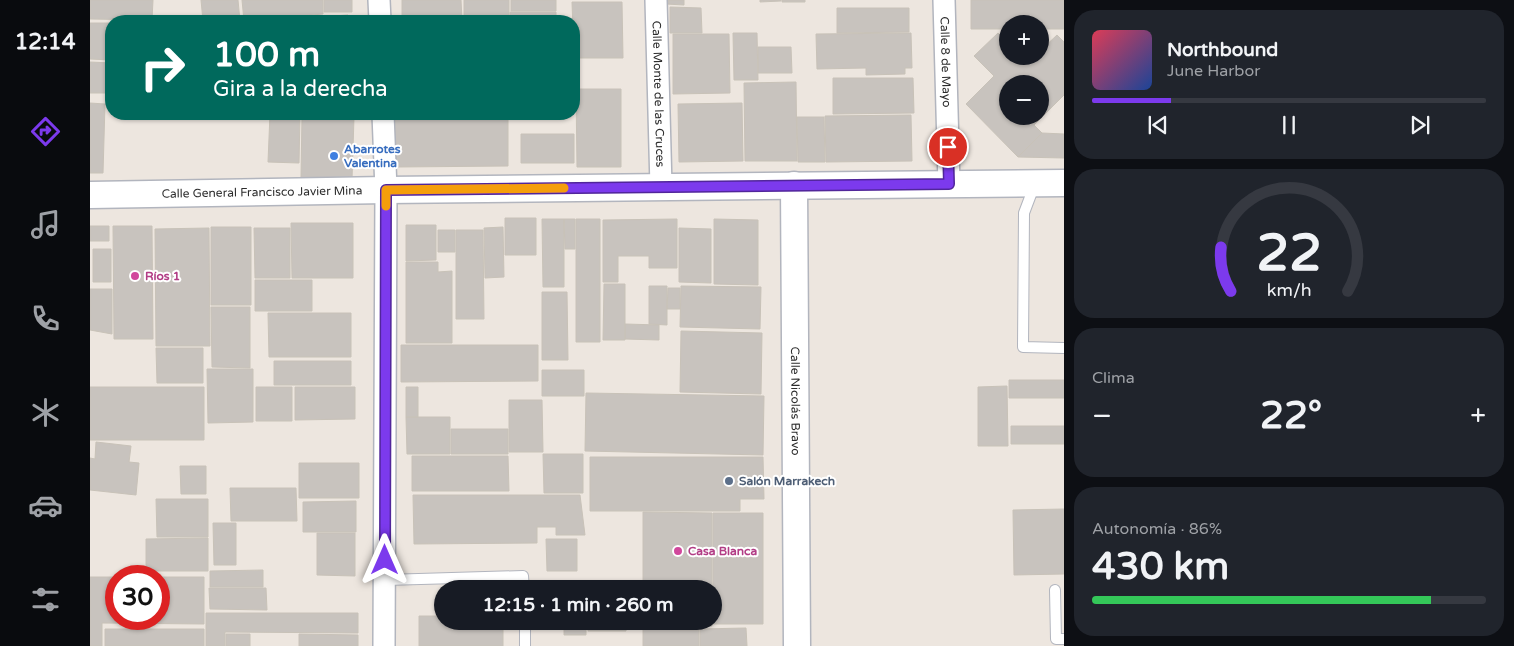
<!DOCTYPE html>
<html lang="es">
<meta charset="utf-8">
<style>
:root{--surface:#171b24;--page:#20242c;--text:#f1f3f6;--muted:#9ea1a6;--line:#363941;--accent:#7c3aed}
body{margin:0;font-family:"Varela Round",sans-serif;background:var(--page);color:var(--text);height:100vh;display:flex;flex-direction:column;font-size:19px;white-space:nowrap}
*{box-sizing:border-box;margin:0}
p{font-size:16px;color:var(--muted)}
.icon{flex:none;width:28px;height:28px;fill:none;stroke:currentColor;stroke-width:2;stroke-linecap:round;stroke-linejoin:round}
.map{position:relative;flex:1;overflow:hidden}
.drawer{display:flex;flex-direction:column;gap:10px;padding:10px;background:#0d0f14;width:450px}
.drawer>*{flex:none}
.hud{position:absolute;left:15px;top:15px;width:475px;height:105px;border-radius:20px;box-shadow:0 1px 4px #0004;background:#00695c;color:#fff;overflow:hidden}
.controls{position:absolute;left:909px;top:15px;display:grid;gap:10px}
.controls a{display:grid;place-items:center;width:50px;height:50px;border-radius:50%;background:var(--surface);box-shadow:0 1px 4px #0004;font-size:25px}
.speed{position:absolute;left:15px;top:565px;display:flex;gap:10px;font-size:25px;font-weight:700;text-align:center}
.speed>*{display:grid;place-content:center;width:65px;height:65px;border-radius:50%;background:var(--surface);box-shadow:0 1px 4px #0004;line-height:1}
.speed .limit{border:8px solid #d22;background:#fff;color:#111}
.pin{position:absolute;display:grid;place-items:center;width:42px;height:42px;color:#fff;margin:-21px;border:2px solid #fff;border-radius:50%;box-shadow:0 1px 5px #0007}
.me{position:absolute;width:55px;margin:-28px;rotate:0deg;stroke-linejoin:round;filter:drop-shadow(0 0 4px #0008)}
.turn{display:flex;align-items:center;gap:18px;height:105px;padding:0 25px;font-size:22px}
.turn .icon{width:65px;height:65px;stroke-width:2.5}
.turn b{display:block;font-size:35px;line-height:42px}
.big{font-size:38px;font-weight:700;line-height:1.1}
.drawer .widget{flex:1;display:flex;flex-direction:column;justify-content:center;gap:8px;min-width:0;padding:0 18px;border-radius:20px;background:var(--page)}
.drawer .dial{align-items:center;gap:0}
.dial svg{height:130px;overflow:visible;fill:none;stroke:var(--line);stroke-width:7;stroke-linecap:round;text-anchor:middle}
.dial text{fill:var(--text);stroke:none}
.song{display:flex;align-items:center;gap:15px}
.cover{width:60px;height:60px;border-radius:8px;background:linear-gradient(135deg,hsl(350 70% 55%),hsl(220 70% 35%))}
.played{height:5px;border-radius:2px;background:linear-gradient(90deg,var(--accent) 20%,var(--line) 20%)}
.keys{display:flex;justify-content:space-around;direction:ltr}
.heat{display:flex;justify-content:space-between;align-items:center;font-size:28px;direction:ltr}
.charge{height:8px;border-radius:4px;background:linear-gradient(90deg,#34c759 86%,var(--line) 0)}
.trip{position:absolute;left:344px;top:580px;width:288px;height:50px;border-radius:25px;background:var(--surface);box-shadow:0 1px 4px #0004;font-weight:700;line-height:50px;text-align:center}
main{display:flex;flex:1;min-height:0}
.tab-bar{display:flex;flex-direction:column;width:90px;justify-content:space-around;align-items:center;background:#090b0e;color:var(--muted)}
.tab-bar .icon{width:35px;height:35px}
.tab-bar .on{color:var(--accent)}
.tab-bar b{font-size:22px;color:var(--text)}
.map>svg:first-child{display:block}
.building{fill:#c8c3be;stroke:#c8c2b8;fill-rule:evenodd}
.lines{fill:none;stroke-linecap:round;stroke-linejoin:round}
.service-casing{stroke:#b2b5be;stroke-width:12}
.minor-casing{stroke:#b2b5be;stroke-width:24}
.tertiary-casing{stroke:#b2b5be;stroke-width:29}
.service{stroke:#fff;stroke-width:10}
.minor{stroke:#fff;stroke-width:21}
.tertiary{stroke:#fff;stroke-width:26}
.route-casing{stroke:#51269a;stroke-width:12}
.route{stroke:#7c3aed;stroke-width:9}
.slow{stroke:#f59e0b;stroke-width:9}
.shop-dot{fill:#3f7fe0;stroke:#fff;stroke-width:2}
.hotel-dot{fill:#d1479c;stroke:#fff;stroke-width:2}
.service-dot{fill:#5c6f8a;stroke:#fff;stroke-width:2}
.labels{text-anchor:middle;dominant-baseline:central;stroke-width:4;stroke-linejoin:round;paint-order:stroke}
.street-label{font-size:12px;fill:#2c2c2c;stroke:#fff}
.shop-label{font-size:12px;font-weight:bold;fill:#366cbe;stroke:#fff;text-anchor:start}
.hotel-label{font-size:12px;font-weight:bold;fill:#b23c85;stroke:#fff;text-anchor:start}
.service-label{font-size:12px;font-weight:bold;fill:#4e5e75;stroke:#fff;text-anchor:start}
</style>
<main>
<nav class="tab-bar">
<b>12:14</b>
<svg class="icon on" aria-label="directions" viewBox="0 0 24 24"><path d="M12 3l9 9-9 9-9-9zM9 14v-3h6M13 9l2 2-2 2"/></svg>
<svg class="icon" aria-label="music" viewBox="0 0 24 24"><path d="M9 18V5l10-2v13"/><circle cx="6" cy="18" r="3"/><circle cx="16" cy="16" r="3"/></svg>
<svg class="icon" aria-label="phone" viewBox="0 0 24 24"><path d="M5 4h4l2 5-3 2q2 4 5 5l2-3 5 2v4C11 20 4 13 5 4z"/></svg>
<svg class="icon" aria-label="climate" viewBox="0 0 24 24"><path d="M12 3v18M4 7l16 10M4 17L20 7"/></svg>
<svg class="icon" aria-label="car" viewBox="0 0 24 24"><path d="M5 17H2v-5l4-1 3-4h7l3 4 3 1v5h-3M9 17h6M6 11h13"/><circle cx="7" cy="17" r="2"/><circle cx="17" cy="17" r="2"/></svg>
<svg class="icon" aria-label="filters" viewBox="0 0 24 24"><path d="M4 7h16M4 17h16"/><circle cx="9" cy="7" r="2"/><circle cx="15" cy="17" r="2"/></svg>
</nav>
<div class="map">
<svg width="974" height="646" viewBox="0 0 974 646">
<rect width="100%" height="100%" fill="#ede6df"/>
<!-- building -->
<path class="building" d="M0,0H63L62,20L0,19Z
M111,0H148L150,21H113Z
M152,0H233V14L154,21Z
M234,0H262V12H234Z
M312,0H371L372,20L312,21Z
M374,0H419V21H374Z
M421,0H466V11H421Z
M576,0H594V5L576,4Z
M670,0H691V1L670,2Z
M692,0H715V2H692Z
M881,0H974V29H950V24H918V29H881Z
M482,2H532L533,58H484Z
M580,7L611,8L612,33H580Z
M747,8H819V32L747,33Z
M420,12H466V21H420Z
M258,15V21H180V20Z
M0,23H21V60L0,59Z
M643,33H667L668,80H644Z
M821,33L822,68H815V74L776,75V68L727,69L726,34Z
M908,33L918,43V56H950V51L967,35L974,42V95L944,125L952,133L928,157L876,104L904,76L884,56ZM918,84H950V116H918Z
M583,34H639L640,93L583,94Z
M668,47H701L702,73H668Z
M0,62L21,63V93H0Z
M743,78H823L824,113L743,114Z
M706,82L707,161H655L654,83Z
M486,89H531V167H487Z
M0,103L15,104L13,173H0Z
M652,103L653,161L589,162L588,104Z
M180,114L210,115L209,163L178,162Z
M305,114H418V166L306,167Z
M212,115L264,117L262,179L211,178Z
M821,115L822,161L736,162L735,116Z
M707,117H734L735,162H708Z
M952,133L974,134V158L928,157Z
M431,134H484V163H431Z
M415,218H446V255H415Z
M452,219H474V287H453Z
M474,219H485V249H475Z
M486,219H510V342H486Z
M587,219V268H559V256H528V282H513V220Z
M624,219L668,220V285L624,284Z
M201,223H263V278H202Z
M316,225H346V260L316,261Z
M0,226H19V241H0Z
M23,226H62L63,339H24Z
M121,227H161V305H121Z
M413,227L414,277L395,278L394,228Z
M119,228L120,346H66L65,229Z
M164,228H200V278H165Z
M589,228L621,229V283L589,282Z
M348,230H365V252H348Z
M366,230H393L394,319H366Z
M3,249H21V282H3Z
M316,262H348V272L362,271V343H316Z
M165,280H222V311H165Z
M514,284H535V340H513Z
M559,286H577V325L559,324Z
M591,286L671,287L670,329L590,327Z
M578,288H590V309H577Z
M0,289H22V334L0,330Z
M452,292H477L478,360H452Z
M121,307H160V368L122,367Z
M178,313H261V357H179Z
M535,324L569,325V340L535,339Z
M591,331L672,333L671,394L590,392Z
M311,345H448V381L311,382Z
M66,348H113V383H67Z
M184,361H261V385H184Z
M117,369H163V422L118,423Z
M452,370H494V396H452Z
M919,380H974V398H919Z
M917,386L918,446H888V387Z
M0,387H114V440H0Z
M166,387H202V421H166Z
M205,387H265V419L205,420Z
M316,387H328V417H316Z
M496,393L674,396L673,455L495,451Z
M419,400H452L453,452H419Z
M316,417H360V454H317Z
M921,426H974V444H921Z
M361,429H418V454H361Z
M6,442L41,446L39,462L49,463L46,495L0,490V458L5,459Z
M453,454H493V493H454Z
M322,456H418L419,491H322Z
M500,457H673L674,499H650V511H500Z
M209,463H269V498H209Z
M90,466H116V494H91Z
M140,488H206L207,521H141Z
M323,495H490L495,535H466V527H447V543L324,544Z
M66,499H118V537H67Z
M266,501V532H213V502Z
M974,509V574L924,575L923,510Z
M553,512L622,513V589H553Z
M623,513H673V624H623Z
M123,523H146V565H124Z
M227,533H265V576L227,575Z
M118,538V571H56V539Z
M456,539H487V571H457Z
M173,570V587H120V571Z
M0,577H26V619H69V577H114V624L12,623V646H0Z
M497,586H536V589H497Z
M473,587H496V589H473Z
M119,588H176L177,610L120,609Z
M116,613H268V633L135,632V646H116Z
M329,616H352V621H413V646H329Z
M474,621H496V635H474Z
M498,621H536V631H498Z
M579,621H622V626H579Z
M656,628L657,646H610V629Z
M15,629H114V646H15Z
M553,629L609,630V646H553Z
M136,634H160V646H136Z
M209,634L268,635V646H209Z"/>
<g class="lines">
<!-- service casing -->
<g class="service-casing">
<path id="service" d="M945,184L934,213L933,347L974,348
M295,580L433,576L434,589
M965,590L966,639H974
M435,621V646"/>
</g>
<!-- minor casing -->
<g class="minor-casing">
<g id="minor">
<path d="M289,0L290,21"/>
<path id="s1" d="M566,0L571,187"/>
<path id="s2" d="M854,0L859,184"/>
<path d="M293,114L296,190L294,646"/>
</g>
</g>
<!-- tertiary casing -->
<g class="tertiary-casing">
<g id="tertiary">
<path id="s3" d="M704,185L707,646"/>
<path id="s4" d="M0,195L296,190L974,183"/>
</g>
</g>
<!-- service -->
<use href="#service" class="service"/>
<!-- minor -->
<use href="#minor" class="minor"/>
<!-- tertiary -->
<use href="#tertiary" class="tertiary"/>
</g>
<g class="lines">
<!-- route casing -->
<g class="route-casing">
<path id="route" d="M295,560L296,190L859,184L858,147"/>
</g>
<!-- route -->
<use href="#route" class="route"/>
<!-- slow -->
<path class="slow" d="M296,206V190L474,188"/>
</g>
<!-- markers -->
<circle class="shop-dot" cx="244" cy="156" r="5"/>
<g class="hotel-dot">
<circle cx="45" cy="276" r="5"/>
<circle cx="588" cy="551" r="5"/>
</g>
<circle class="service-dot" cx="639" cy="481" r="5"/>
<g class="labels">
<!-- street labels -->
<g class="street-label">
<text stroke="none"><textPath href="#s2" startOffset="62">Calle 8 de Mayo</textPath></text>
<text stroke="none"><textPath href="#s1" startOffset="94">Calle Monte de las Cruces</textPath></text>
<text stroke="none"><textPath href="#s4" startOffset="172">Calle General Francisco Javier Mina</textPath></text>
<text stroke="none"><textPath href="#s3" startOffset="216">Calle Nicolás Bravo</textPath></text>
</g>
<!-- shop labels -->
<g class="shop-label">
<text x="254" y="149">Abarrotes<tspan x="254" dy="14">Valentina</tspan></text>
</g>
<!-- hotel labels -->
<g class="hotel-label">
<text x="55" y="276">Ríos 1</text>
<text x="598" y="551">Casa Blanca</text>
</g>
<!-- service labels -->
<g class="service-label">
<text x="649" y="481">Salón Marrakech</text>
</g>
</g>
</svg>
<div class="controls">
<a>+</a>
<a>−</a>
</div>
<div class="speed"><div class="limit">30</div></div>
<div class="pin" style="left:858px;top:147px;background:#d93025"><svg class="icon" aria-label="arrive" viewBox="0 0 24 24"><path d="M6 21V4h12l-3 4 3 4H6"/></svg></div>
<svg class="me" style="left:295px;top:560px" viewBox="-20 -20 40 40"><path d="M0-17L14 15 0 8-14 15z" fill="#7c3aed" stroke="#fff" stroke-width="4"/></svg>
<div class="trip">12:15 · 1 min · 260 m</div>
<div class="hud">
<div class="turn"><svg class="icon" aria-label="right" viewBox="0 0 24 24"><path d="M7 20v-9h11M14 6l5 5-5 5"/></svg><div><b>100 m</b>Gira a la derecha</div></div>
</div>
</div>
<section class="drawer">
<div class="widget">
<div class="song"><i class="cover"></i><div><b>Northbound</b><p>June Harbor</p></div></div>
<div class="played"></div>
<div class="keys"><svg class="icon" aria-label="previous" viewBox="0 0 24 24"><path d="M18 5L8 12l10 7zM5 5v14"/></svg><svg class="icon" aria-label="pause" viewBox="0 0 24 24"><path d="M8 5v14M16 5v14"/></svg><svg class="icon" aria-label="next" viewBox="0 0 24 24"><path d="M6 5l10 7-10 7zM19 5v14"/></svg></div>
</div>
<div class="widget dial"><svg viewBox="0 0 100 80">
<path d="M14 69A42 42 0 1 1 86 69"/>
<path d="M14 69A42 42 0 0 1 8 42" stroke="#7c3aed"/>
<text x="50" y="56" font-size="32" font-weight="700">22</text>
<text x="50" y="72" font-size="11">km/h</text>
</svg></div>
<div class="widget"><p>Clima</p>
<div class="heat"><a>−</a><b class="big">22°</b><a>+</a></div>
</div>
<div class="widget"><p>Autonomía · 86%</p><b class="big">430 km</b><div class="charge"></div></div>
</section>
</main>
